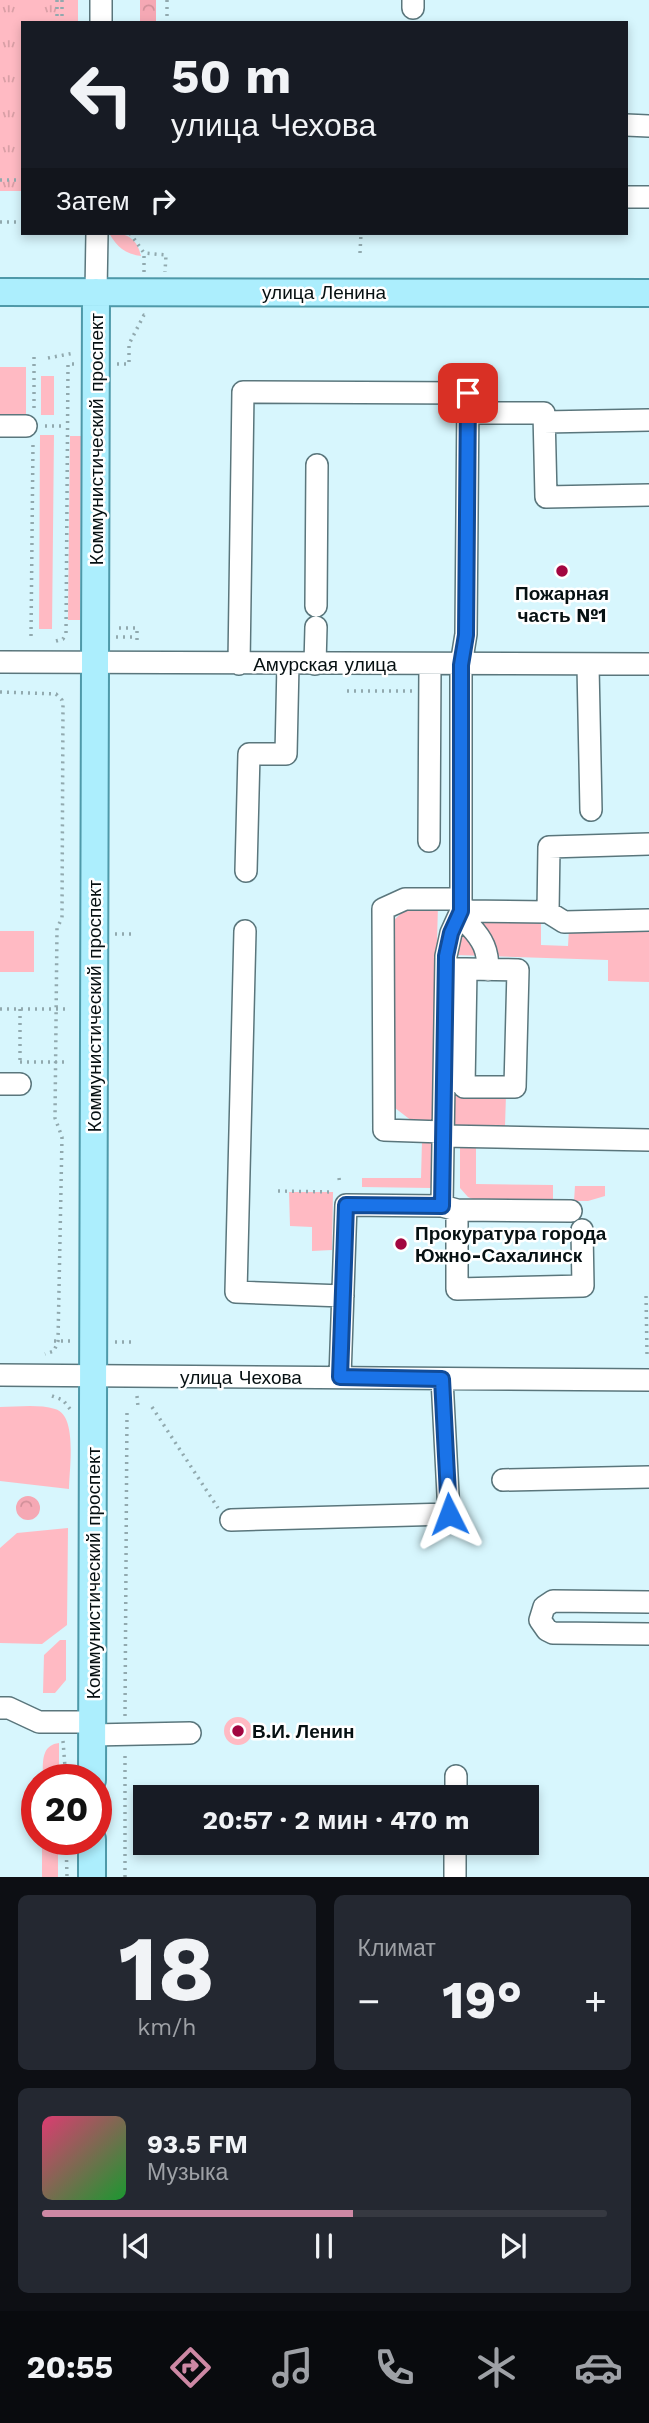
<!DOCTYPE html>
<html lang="ru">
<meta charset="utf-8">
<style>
:root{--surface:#171b24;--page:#242831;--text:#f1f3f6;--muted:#9ea1a6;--line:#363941;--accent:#cd88a4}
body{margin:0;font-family:"Work Sans",sans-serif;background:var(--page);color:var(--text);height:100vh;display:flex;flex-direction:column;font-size:26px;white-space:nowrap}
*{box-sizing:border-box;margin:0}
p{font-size:23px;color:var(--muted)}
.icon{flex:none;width:38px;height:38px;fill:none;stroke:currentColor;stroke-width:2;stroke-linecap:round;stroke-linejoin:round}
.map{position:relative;height:1877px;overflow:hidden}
.panel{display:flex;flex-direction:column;gap:18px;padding:18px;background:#0d0f14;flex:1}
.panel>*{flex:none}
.guide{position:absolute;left:21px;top:21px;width:607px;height:214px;border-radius:0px;box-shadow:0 4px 10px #0003;background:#171b24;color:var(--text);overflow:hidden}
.speed{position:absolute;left:21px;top:1764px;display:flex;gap:14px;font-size:35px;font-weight:700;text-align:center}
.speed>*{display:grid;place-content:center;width:91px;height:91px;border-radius:50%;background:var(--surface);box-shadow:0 4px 10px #0003;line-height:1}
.speed .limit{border:10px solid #d22;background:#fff;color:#111}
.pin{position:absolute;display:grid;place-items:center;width:60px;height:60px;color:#fff;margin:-30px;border-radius:14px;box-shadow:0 4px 10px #0006}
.me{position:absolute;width:77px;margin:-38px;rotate:357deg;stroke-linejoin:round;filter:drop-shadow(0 0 5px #0008)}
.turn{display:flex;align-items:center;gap:24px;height:147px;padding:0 35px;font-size:32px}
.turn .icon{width:91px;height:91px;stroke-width:2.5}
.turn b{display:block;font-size:49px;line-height:60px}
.then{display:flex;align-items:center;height:66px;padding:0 35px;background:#0003;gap:14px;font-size:26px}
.big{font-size:52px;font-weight:700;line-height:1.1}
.panel .tile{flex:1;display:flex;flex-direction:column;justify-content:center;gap:10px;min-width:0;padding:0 24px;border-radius:10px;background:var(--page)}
.panel .dial{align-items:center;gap:0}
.dial b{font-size:91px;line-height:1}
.song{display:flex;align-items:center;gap:21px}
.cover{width:84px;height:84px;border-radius:10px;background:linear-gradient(135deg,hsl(340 70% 55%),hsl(130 70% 35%))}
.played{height:7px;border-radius:4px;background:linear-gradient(90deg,var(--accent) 55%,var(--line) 55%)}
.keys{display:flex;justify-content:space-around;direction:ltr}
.heat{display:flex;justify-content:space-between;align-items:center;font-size:38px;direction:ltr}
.panel .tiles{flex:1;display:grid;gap:18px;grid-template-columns:1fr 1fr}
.tile:last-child{grid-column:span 2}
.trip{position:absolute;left:133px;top:1785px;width:406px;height:70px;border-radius:0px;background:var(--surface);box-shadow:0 4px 10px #0003;font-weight:700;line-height:70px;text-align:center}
.dock{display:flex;height:112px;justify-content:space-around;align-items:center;background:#090b0e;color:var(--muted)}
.dock .icon{width:49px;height:49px}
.dock .on{color:var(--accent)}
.dock b{font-size:32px;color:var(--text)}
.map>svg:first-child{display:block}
.grass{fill:#ffbac3}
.forest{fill:url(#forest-crowns)}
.park{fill:url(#park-tufts)}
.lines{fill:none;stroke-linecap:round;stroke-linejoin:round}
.minor-casing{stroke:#5a767c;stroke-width:24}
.major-casing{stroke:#4e99a9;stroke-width:30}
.path{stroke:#91a9ae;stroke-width:3.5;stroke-dasharray:2 5;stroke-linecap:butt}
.minor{stroke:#fff;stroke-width:21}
.major{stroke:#aceefd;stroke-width:26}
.route-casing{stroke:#114b97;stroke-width:18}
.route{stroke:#1a73e8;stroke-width:12}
.poi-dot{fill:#a20640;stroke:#fff;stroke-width:2.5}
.labels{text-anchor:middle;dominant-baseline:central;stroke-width:5;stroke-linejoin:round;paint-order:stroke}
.street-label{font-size:19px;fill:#061012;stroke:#fff}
.poi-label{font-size:19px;font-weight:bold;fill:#061012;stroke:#fff;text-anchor:start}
</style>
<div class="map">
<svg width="649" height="1877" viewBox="0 0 649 1877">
<defs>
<pattern id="forest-crowns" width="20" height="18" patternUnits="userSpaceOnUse" patternTransform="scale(1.75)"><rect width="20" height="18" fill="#f5a8b4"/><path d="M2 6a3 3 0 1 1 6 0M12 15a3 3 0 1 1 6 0" fill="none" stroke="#d1909a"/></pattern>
<pattern id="park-tufts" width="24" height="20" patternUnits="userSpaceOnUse" patternTransform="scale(1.75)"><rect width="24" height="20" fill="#ffbac3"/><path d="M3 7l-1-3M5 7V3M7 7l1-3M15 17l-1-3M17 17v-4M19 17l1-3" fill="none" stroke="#d99fa6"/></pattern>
</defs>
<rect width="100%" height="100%" fill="#d7f6fd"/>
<!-- grass -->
<path class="grass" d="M109,233C127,233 137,238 141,256C125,254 117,247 109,233Z
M0,367H26V415H0Z
M41,376H54V415H41Z
M40,435H54L52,629H39Z
M70,436H81L80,620H68Z
M410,905H438L432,1122L412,1121L395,1108L394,920Z
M541,920V945L568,946L569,929L649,930V982L608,981V960L456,955L458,933L477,922Z
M0,931H34V972H0Z
M456,977L459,1093L506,1095L505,1126L454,1125Z
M422,1141H432L431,1188L362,1187V1178H421Z
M460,1145H476V1184L553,1185V1201L475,1200L468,1197L460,1188Z
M575,1186H605V1196L588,1201H574Z
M289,1192H333L332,1250L312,1251V1227L290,1226Z
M0,1407C17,1407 38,1404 55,1409C78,1415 69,1470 69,1489L0,1481Z
M68,1528L67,1625L42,1644L0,1643V1548L17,1533Z
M60,1640H66V1680L55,1693H43L44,1655Z
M224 1731a14 14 0 1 1 28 0a14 14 0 1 1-28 0Z
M59,1743V1780H43C43,1765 40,1745 59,1743Z
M42,1839H58V1877H42Z"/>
<!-- forest -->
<path class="forest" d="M140,0H156V23H140Z
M16 1508a12 12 0 1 1 24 0a12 12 0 1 1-24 0Z"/>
<!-- park -->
<path class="park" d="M0,0H78V23H23V191H0Z"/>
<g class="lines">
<!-- minor casing -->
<g class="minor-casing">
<path id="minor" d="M413,8V0
M101,23V0
M626,125L649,126
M626,197H649
M96,292L97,233
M468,413H544L546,497L649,495
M544,422L649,420
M0,426H26
M316,606L317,465
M0,662L649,664
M239,664L243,392L468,393L466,634L461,665V911L451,933L446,956L442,1206
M315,664L316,627
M588,666L591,810
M429,841L430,665
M246,871L249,754H286L288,664
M461,911L548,912L564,922L649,920
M471,911L470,926C483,940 488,950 488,970
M548,912L549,847L649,844
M245,931L236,1292L343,1296
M446,969H466L464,1087H515L518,970L466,969
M0,1084H20
M443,1132L384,1130L383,909L405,899H461
M443,1136L649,1140
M457,1210V1289L583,1286L582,1230
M0,1375L649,1380
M340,1377L346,1205L442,1206L457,1210L571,1211
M503,1480L649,1477
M231,1520L449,1514L442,1379
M649,1602L553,1601L544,1607L540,1620L547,1630L553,1633L649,1634
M0,1708H9L39,1722H92
M92,1735L190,1733
M456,1797V1776
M455,1877V1843"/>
</g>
<!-- major casing -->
<g class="major-casing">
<path id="major" d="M0,292L649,293
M92,1780L96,292
M92,1877V1839"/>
</g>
<!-- path -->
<path class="path" d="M57,23V0
M62,23V0
M167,23V0
M0,180H23
M0,222H23
M130,233L144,253L166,255L165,272
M360,253L361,233
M144,272V253
M48,358L74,353
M117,364H129V344L144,315H146
M34,408V357
M45,426H62
M119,628H137V641
M31,636L33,443
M116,637H133
M56,641L63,639L66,633L68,364H75
M347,691H412
M0,692L56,694L62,700L63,705L62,918L57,928L55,1118L62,1137L58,1341L54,1351L45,1354
M115,934H136
M0,1009H66
M20,1009V1064
M20,1062H66
M339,1178L340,1185
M278,1191L334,1192
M54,1341H73
M115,1342H134
M647,1354L646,1294H649
M52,1396L63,1400L70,1409
M137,1396L138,1407
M152,1407L218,1508
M125,1716L127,1410
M63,1741L66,1780
M66,1839L67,1877
M125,1877V1752"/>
<!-- minor -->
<use href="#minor" class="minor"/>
<!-- major -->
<use href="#major" class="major"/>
</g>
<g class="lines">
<!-- route casing -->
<g class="route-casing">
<path id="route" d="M449,1514L442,1379L340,1377L346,1205L442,1206L446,956L451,933L461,911V665L466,635L468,393"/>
</g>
<!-- route -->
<use href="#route" class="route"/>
</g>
<!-- markers -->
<g class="poi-dot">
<circle cx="562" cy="571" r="7"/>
<circle cx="401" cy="1244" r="7"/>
<circle cx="238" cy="1731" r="7"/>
</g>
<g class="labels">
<!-- street labels -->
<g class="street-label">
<text x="324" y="292">улица Ленина</text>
<text transform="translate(96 439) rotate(-90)">Коммунистический проспект</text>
<text x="325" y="664">Амурская улица</text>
<text transform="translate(94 1006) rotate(-90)">Коммунистический проспект</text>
<text x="241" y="1377">улица Чехова</text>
<text transform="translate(93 1573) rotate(-90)">Коммунистический проспект</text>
</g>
<!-- poi labels -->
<g class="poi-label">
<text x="562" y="593" text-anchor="middle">Пожарная<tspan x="562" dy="22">часть №1</tspan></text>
<text x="415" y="1233">Прокуратура города<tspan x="415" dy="22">Южно-Сахалинск</tspan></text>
<text x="252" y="1731">В.И. Ленин</text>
</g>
</g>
</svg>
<div class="speed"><div class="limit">20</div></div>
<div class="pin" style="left:468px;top:393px;background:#d93025"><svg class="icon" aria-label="arrive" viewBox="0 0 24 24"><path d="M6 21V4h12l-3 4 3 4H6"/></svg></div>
<svg class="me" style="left:449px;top:1514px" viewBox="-20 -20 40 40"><path d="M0-17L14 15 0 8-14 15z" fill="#1a73e8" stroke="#fff" stroke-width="4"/></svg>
<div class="trip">20:57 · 2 мин · 470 m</div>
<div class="guide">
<div class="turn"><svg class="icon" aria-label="left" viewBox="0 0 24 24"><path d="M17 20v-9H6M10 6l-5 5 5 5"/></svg><div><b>50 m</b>улица Чехова</div></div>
<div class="then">Затем<svg class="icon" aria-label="right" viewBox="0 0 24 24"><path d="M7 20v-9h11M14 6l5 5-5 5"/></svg></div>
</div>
</div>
<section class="panel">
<div class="tiles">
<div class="tile dial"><b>18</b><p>km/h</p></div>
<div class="tile"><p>Климат</p>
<div class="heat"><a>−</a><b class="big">19°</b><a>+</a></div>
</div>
<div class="tile">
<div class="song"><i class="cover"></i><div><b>93.5 FM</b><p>Музыка</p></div></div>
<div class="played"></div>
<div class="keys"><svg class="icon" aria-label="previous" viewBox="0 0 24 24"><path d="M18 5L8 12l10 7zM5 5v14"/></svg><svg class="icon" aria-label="pause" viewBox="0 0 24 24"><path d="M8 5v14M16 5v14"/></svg><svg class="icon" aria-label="next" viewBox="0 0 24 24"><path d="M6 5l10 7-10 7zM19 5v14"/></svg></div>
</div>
</div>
</section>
<nav class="dock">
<b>20:55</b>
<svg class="icon on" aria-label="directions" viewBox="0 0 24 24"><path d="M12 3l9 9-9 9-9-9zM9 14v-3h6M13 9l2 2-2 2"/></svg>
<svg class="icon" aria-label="music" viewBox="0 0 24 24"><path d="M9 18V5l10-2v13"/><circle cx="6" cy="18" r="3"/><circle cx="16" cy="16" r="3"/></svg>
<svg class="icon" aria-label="phone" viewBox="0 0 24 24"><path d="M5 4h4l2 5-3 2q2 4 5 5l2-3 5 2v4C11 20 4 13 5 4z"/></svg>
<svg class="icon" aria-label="climate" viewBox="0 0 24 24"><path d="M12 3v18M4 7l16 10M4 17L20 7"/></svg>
<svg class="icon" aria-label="car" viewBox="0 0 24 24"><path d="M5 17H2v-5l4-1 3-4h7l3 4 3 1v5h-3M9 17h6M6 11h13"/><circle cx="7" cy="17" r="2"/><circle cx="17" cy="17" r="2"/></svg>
</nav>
